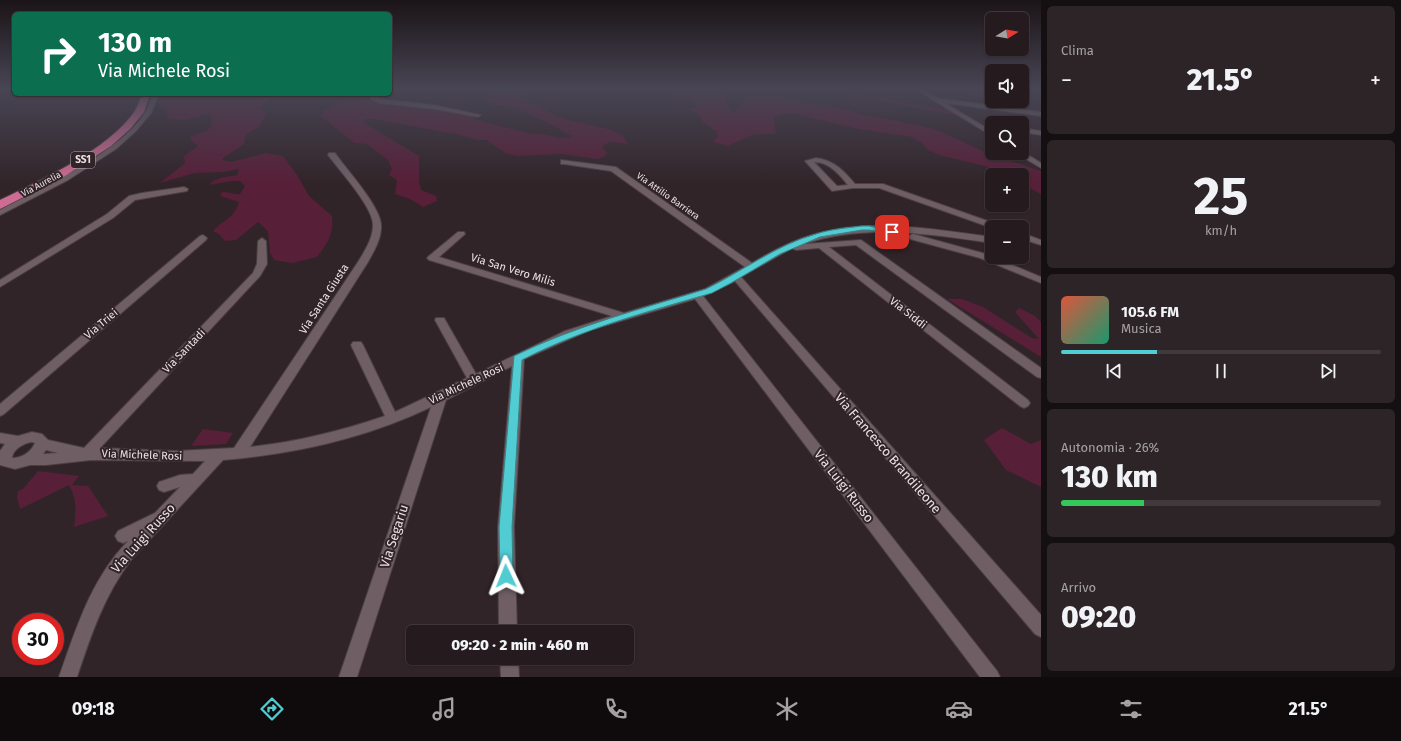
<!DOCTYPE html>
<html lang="it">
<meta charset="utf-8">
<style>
:root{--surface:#251b1f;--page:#2d2428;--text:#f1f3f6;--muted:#a3a1a4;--line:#42393d;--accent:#51ccd3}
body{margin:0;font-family:"Fira Sans",sans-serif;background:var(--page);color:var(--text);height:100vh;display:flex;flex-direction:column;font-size:15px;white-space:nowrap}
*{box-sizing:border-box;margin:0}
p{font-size:13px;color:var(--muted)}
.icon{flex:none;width:22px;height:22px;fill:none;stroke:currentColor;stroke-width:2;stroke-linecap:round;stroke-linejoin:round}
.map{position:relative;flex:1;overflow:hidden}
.details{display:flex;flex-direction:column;gap:6px;padding:6px;background:#140f11;width:360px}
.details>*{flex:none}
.top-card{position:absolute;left:12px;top:12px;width:380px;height:84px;border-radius:6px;box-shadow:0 1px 3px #0004,0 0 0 1px var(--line);background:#0b6e4f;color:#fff;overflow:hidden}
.needle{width:26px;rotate:79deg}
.controls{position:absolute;left:985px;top:12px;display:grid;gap:8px}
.controls a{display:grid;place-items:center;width:44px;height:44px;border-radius:6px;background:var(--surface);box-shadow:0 1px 3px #0004,0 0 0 1px var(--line);font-size:20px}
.speed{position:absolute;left:12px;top:613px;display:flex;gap:8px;font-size:20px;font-weight:700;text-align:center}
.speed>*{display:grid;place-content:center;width:52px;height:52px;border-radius:50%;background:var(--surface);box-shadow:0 1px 3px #0004,0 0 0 1px var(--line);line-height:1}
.speed .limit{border:6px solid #d22;background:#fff;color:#111}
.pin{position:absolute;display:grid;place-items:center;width:34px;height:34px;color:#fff;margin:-17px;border-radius:8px;box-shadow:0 2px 6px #0006}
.me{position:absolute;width:44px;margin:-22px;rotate:358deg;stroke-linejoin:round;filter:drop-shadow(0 0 3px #0008)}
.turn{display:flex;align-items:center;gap:14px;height:84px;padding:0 20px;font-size:18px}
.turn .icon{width:52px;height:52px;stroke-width:2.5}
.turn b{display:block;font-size:28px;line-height:34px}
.big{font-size:30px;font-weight:800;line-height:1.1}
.details .card{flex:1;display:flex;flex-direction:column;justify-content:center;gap:6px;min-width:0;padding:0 14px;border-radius:6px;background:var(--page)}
.details .dial{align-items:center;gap:0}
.dial b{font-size:52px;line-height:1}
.song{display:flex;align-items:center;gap:12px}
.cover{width:48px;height:48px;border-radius:6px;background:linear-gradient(135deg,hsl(10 70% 55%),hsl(160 70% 35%))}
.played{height:4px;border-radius:2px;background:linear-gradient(90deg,var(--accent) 30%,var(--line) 30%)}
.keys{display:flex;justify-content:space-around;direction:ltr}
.heat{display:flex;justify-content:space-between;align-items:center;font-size:22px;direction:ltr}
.charge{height:6px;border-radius:3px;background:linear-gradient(90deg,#34c759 26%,var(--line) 0)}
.trip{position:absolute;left:406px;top:625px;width:228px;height:40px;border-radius:6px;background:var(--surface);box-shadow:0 1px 3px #0004,0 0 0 1px var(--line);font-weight:800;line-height:40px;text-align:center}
.menu{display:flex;height:64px;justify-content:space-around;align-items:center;background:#0f0b0c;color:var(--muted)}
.menu .icon{width:28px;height:28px}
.menu .current{color:var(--accent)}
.menu b{font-size:18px;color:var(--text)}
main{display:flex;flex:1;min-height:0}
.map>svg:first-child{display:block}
.green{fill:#571f38}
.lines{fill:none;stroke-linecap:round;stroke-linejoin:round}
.minor-casing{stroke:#4b4044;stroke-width:2}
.highway-casing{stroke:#4b4044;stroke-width:2}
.minor{fill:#6f5f64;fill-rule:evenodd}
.highway{fill:#cf6c94;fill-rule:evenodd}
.route{fill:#51ccd3;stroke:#358589}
.labels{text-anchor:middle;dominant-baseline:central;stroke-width:4;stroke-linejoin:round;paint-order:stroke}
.far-street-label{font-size:9px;fill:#ebe1e5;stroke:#312429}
.shield{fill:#312429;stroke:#b3a8ad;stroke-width:1}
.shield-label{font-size:10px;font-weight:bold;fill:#ebe1e5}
.street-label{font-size:11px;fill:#ebe1e5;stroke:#312429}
.near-street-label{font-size:13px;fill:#ebe1e5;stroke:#312429}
</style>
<main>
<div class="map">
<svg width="1041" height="677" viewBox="0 0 1041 677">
<rect width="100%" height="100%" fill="#312429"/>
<!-- green -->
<path class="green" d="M500,89H536L529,94L522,96L521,101L539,105L554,115L572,121L612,130L623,136L628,144L609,142L602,147L607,153L604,157L598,159L560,154L517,156L507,154L486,140H477L460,135L374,119H366L363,122L419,156V181L421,190L436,196L437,201L423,207L410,199L395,194L397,180L389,175L392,169L388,160L367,144L354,143L321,116L323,111L336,105L337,102L368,99L373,101C395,103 465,108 479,121L532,134C545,132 556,139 569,138L571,136C555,126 530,113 512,108C504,106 495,106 488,101L486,95Z
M656,89H723L725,99L730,110L735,112L746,98C772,93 796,102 822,106C837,108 847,108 861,114L935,129L989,154L1041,171V194L1022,184V175H1011L989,167L939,155L928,150L923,144L912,137L859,129L791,113L780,114L774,118L776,134H755L728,146L713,142L714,140L718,137L716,130L709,129L712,128L703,122L697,113L687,109L695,108L697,104L693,100Z
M824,89H834L943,110C949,109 954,110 958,115L937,112Z
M963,89H989L992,91V98L972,96Z
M162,94H279C270,98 264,99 261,109L266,113L260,126L246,135L244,144L223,158L222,160L231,162L266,153L283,156L297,175L309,196L332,216C334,234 327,244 317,257L292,263L274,260L270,253L268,231L258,222L236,240L225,241L219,234L213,231C223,220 235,218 239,202L220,196L222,192C229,192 233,195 240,194L245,186L240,181H232L209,185C215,177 228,177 237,175L239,169L224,172L195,173L160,183L185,163L184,156L198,146L192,141L190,137L206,131L212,125L211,115L209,113L187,120L169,119L165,109L160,106Z
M947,299H962L983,307L1032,338L1039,339L1015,312L1019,308L1035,316L1041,322V357Z
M1002,428L1031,444L1041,440V487L1006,470L984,440Z
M203,429L233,433L226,444L191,446Z
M38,471L79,476L72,485L88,486L108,516L74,527C76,512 77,499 69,485L20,509L17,497L18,491L23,489Z"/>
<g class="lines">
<!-- minor casing -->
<g class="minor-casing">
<path id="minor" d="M915,89H923L937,98L1041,112V116L945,103L992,131V136Z
M153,94H159L151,113L136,131L116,149L68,180L0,215V210C40,189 124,150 146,111C149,106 151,100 153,94Z
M369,94H375L376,97L380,99L434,105L481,115L478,117L434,109L379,103L371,99Z
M1022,128L1041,131V135L1022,132Z
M1022,151L1041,163V168L1016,153H1022Z
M329,153H335C346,169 381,207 381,225C382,238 374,251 368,262L250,447C296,442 341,431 385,416L351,345L353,342H361L363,345L395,412L467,378L435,320L436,318H444L476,374L565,331L612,316L429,260L427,258L429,256L458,232H464L465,234L439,257L624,313L705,289L745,267L611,171L564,164H561V160L616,167L752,263C772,251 793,240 815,234C873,217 934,230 992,237V243C929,234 865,223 804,244L861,240L1041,368V378L1037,377L856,245L829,247L1028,400L1030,403L1028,406L1024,408L1020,406L819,248L796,250L792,248L741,277L1041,615V637L1035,634L735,281L703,296L997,671L1000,677H980L695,299L590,330L524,359L514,527L517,632H499L498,527L512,366L446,400L357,677H339L431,407C366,438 295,454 223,460L131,560C104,596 91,635 77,677H59C76,629 91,579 128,541L123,543L118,541L115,536L118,531L155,513L180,487L164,492L159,490L157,486L159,482L180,475L193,474L205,461L91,460L46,465H30L15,469L0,465V451L5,444L0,443V433L18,436L32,432L42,434L48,440L84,448L253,273L257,264L258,241L262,238L266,241L267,264L260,276L100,448L176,451L234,448L358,262C365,251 373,238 373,225C373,207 340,171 328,155ZM32,442L35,443C31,452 22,458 12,458C13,449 24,443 32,442ZM46,450L58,453L43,454Z
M816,158C834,160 844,171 855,184H883L999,225L1000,227H992V228L879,188H853L832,191L805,161ZM814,162C829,162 839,174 848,185L837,186Z
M184,187L188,189L187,191L135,200L113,218L0,287V280L107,214L129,196L142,193Z
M1022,233L1041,240V245L1022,239Z
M913,234L986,254L1041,277V283L980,258L910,239L909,237L910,235Z
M203,235L207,238L206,240L4,414L0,416V404L200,236Z
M500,658H518L519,677H501Z"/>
</g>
<!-- highway casing -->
<g class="highway-casing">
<path id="highway" d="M142,94H150L144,112L130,129L111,146L65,176L0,209V200C42,180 108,150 135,111C138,106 140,99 142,94Z"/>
</g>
<!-- minor -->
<use href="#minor" class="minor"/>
<!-- highway -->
<use href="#highway" class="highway"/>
</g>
<!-- sky -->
<linearGradient id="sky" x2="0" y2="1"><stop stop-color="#1b1417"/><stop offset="0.48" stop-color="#484554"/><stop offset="1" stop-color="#484554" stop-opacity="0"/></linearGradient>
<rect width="1041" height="184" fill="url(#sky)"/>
<!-- route -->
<path class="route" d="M862,226H869L895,231L896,232L892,234L869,230H862L820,237L780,254L731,283L712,293C647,312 582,329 522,360L512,527L513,576L511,580L506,582L502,580L500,576L499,527L514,356C575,326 641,309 706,289C743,271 776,245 816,234C831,229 847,228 862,226Z"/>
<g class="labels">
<!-- far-street labels -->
<g class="far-street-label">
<text transform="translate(41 184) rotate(-28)">Via Aurelia</text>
<text transform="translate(668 196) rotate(35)">Via Attilio Barriera</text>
</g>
<!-- shield labels -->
<rect class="shield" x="71" y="152" width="24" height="16" rx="3"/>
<g class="shield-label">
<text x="83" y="160">SS1</text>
</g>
<!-- street labels -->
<g class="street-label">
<text transform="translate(513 270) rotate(17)">Via San Vero Milis</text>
<text transform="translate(324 299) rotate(-57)">Via Santa Giusta</text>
<text transform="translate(908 313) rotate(38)">Via Siddi</text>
<text transform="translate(101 324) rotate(-40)">Via Triei</text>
<text transform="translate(184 351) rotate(-46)">Via Santadi</text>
<text transform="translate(466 384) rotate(-25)">Via Michele Rosi</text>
<text transform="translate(142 455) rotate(2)">Via Michele Rosi</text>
</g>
<!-- near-street labels -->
<g class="near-street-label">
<text transform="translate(888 453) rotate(49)">Via Francesco Brandileone</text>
<text transform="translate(844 486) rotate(52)">Via Luigi Russo</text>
<text transform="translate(394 536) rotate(-72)">Via Segariu</text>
<text transform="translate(143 538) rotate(-48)">Via Luigi Russo</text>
</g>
</g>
</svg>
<div class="controls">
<a><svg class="needle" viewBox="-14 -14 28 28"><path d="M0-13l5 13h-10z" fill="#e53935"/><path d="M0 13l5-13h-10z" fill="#a3a1a4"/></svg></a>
<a><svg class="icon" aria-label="sound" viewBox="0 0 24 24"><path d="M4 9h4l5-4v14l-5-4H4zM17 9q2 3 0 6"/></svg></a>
<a><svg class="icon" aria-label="search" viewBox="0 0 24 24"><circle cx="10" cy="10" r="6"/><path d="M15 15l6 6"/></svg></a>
<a>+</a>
<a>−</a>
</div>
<div class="speed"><div class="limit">30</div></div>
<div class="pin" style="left:892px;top:232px;background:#d93025"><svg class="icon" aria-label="arrive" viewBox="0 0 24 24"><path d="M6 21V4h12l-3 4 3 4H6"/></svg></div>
<svg class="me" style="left:506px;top:576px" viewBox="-20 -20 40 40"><path d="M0-17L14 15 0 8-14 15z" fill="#51ccd3" stroke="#fff" stroke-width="4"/></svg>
<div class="trip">09:20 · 2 min · 460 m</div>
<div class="top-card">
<div class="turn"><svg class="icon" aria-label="right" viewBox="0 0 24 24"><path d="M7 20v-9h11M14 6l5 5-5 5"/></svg><div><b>130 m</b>Via Michele Rosi</div></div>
</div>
</div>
<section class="details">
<div class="card"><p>Clima</p>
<div class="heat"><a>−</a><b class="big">21.5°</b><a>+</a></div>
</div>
<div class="card dial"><b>25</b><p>km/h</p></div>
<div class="card">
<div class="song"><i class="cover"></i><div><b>105.6 FM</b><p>Musica</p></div></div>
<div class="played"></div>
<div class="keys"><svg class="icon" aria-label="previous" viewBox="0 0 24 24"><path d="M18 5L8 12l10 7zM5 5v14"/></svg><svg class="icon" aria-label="pause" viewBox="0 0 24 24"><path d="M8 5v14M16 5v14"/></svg><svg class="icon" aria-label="next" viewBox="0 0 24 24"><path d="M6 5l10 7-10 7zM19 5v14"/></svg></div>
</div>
<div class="card"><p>Autonomia · 26%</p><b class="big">130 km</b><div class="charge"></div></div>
<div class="card"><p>Arrivo</p><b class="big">09:20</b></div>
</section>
</main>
<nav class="menu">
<b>09:18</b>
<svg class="icon current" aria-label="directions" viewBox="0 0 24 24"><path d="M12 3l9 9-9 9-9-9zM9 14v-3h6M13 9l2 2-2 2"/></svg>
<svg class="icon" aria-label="music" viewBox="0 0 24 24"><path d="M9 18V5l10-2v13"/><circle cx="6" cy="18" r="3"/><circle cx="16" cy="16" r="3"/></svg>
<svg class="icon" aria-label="phone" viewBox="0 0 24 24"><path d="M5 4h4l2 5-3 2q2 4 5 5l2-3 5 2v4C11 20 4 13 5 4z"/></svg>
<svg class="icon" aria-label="climate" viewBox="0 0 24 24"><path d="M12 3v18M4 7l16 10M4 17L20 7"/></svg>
<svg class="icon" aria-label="car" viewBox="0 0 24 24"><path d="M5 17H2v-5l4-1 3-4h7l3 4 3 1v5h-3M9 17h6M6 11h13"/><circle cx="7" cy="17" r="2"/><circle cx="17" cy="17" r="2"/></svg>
<svg class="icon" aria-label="filters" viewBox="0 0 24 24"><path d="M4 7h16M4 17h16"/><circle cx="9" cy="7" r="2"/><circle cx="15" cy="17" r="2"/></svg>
<b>21.5°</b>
</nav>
